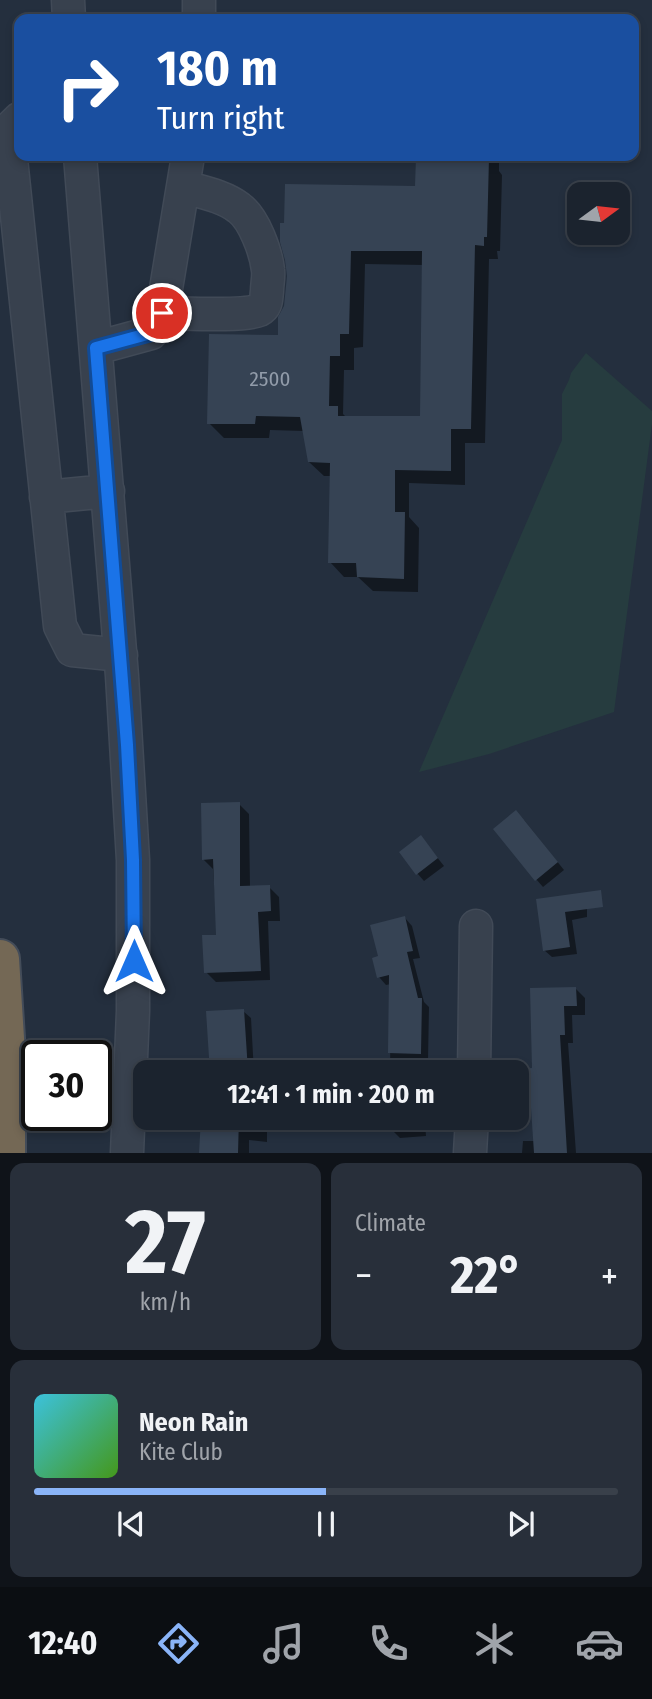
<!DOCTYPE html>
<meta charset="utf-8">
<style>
:root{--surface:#1b232e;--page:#282f3a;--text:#f1f3f6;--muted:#a0a4aa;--line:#39404a;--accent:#8ab4f8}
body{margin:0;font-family:"Fira Sans Condensed",sans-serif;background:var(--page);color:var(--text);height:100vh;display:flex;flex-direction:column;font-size:26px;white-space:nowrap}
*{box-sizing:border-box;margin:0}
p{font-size:23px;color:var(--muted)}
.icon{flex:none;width:38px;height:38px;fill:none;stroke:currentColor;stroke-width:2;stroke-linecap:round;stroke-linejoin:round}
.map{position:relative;height:1153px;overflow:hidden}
.details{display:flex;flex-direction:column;gap:10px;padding:10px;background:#0f1319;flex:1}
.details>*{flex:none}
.guide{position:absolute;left:14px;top:14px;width:625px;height:147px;border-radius:14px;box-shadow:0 4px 10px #0003,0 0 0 2px var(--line);background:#1a4fa0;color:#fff;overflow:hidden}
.needle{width:46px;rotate:75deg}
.fabs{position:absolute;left:567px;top:182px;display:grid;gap:14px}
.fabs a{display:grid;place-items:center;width:63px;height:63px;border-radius:14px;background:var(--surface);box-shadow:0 4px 10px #0003,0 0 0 2px var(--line);font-size:35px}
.speed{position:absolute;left:21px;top:1040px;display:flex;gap:14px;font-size:35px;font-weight:700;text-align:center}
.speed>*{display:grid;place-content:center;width:91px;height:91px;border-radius:50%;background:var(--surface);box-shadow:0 4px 10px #0003,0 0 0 2px var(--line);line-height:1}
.speed .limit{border:4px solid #111;border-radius:10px;background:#fff;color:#111}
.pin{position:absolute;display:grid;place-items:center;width:60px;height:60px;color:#fff;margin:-30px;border:4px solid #fff;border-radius:50%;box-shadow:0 2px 7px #0007}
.me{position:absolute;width:77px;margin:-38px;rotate:0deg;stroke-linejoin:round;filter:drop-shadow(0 0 5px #0008)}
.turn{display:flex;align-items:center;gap:24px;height:147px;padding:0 28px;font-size:32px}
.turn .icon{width:91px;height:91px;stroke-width:2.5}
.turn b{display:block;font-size:49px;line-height:60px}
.big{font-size:52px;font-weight:700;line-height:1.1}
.details .card{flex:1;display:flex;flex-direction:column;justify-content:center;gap:10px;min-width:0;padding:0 24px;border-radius:14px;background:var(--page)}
.details .dial{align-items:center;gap:0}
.dial b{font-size:91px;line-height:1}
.song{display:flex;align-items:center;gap:21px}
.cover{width:84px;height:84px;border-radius:10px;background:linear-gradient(135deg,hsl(190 70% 55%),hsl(100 70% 35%))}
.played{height:7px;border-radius:4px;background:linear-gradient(90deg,var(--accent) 50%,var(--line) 50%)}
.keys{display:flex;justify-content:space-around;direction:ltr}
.heat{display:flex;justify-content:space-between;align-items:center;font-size:38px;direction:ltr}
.details .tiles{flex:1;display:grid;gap:10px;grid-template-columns:1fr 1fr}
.card:last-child{grid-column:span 2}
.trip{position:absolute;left:133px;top:1060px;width:396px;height:70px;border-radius:14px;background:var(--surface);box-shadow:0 4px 10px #0003,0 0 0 2px var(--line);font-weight:700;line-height:70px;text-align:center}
.tabs{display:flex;height:112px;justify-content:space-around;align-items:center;background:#0b0e12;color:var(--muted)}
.tabs .icon{width:49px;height:49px}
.tabs .selected{color:var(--accent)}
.tabs b{font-size:32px;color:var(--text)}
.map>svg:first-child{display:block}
.green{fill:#263c3f}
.shadow{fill:#0007;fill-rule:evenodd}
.building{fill:#364354;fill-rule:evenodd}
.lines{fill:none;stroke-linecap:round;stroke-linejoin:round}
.minor-casing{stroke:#414a57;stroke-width:35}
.highway-casing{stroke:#434c59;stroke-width:42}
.minor{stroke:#38414e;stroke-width:32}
.highway{stroke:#746855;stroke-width:38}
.route-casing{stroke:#114b97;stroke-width:18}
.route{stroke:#1a73e8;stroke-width:12}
.labels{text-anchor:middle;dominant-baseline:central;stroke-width:7;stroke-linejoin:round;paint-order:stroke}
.number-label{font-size:21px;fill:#929caa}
</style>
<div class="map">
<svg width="652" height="1153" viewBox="0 0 652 1153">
<rect width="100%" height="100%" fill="#242f3e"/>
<!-- green -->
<path class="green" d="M586,353L652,411V424L614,712L489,754L419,772L562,440V394L569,380L571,373Z"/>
<!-- shadow -->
<path class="shadow" d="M420,156H499V171L502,175L500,251H497L498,259H489L485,443H465V485L409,483V517L419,528L418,592L373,591L358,577H344L330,562L332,476H324L309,462L304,431L270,430L269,438H224L209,423L280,337V318L417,188ZM365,264L424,265L422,418H347L343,414L344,370H354V348L363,347Z
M239,804L249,814L250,888L269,887L279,897L280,921H268L270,980L216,982L206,972L218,936L213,869L203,859Z
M524,820L564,870L543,887L536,879Z
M421,837L444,866L424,881L417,873Z
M538,901L587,902V917L572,920L577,954L552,957L544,950Z
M405,918L412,926L420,958L413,959L424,1002L429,1007L428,1061H425L426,1073H390L391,984L386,985L379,977L380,958Z
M576,989L585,998V1015H572L573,1043H568L576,1153H522L523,1141H535L532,1100L525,1093L534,1070L532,990Z
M243,1011L251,1018L254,1073H212Z
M203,1118H267V1142L249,1140V1153H201Z
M391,1118H430V1122L425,1123L426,1136L400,1138L392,1130Z"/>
<!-- building -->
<path class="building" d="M419,156H485V158H489L487,237H484V246L475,245L471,429H451V471L395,470V512H405L404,579L357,577L356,563H328L330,463L308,462L300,417L256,416L255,424H207L209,334L278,335V317L284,306L287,276L285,260L280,242V223H284L285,184L415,186L416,157ZM351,251H422L420,416H338V406H329L330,356H340V334H349Z
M240,802V886L270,885L271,911L258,912L261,971L204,973L202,935H216L213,859L202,860L201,803Z
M516,810L558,862L535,881L493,829Z
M421,835L438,858L416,875L399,852Z
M601,890L603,907L565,912L570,947L543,951L536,899Z
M405,916L413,951L407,952L418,998H422L421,1054L388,1053L389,975L377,978L372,958L378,956L370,925Z
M576,987L577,1006H564L565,1035H560L567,1153H534L530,1093L524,1094L522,1069L532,1068L530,988Z
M244,1009L248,1071L210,1073L206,1011Z
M201,1118H239L238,1153H199Z"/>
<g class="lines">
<!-- minor casing -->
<g class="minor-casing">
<path id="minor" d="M68,0L69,19
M199,0V19
M19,119L8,130L60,626L72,650L121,655
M80,156L122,676L133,860V1011L127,1153
M162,313C183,313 243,317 259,310C267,306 266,299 267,291C267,284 269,277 268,270C266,252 254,219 239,208C224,196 201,192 184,187
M96,348L151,333L162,313L188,156
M46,497L108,491
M474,1073L476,926
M470,1153L472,1118"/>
</g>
<!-- highway casing -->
<g class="highway-casing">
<path id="highway" d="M0,959L6,1054V1153"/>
</g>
<!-- minor -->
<use href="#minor" class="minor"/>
<!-- highway -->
<use href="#highway" class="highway"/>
</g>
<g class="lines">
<!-- route casing -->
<g class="route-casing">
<path id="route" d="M134,961L133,860L127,745L96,348L151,333L162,313"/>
</g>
<!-- route -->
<use href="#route" class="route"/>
</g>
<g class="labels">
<!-- number labels -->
<g class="number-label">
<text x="270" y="379">2500</text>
</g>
</g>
</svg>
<div class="fabs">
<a><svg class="needle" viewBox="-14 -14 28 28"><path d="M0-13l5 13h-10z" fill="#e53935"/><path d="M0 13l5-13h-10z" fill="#a0a4aa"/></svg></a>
</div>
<div class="speed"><div class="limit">30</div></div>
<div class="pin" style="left:162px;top:313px;background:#d93025"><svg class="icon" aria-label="arrive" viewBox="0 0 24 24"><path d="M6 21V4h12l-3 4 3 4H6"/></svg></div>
<svg class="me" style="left:134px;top:961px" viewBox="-20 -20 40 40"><path d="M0-17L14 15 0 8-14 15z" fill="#1a73e8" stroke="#fff" stroke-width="4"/></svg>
<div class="trip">12:41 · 1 min · 200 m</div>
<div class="guide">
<div class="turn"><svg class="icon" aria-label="right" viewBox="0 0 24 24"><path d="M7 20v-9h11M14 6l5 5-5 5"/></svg><div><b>180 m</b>Turn right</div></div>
</div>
</div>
<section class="details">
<div class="tiles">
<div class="card dial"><b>27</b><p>km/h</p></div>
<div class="card"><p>Climate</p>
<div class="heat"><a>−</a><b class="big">22°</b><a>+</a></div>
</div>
<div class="card">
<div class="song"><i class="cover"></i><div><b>Neon Rain</b><p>Kite Club</p></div></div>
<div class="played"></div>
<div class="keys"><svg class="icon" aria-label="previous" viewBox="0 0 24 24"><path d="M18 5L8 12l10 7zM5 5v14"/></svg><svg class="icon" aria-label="pause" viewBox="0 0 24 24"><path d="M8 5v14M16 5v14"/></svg><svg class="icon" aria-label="next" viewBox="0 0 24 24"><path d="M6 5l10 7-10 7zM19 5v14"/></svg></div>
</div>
</div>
</section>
<nav class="tabs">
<b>12:40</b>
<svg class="icon selected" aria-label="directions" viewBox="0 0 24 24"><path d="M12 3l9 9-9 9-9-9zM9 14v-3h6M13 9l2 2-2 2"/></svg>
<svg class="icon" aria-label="music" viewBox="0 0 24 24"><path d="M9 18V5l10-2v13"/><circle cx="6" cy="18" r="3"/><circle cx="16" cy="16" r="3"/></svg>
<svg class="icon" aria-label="phone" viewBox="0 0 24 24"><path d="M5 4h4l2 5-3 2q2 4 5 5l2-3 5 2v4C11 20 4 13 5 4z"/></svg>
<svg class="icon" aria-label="climate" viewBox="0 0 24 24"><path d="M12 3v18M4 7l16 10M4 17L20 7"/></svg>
<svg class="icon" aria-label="car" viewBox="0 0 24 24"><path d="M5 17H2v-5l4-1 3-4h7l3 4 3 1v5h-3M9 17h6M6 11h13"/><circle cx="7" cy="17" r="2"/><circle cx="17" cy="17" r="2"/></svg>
</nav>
